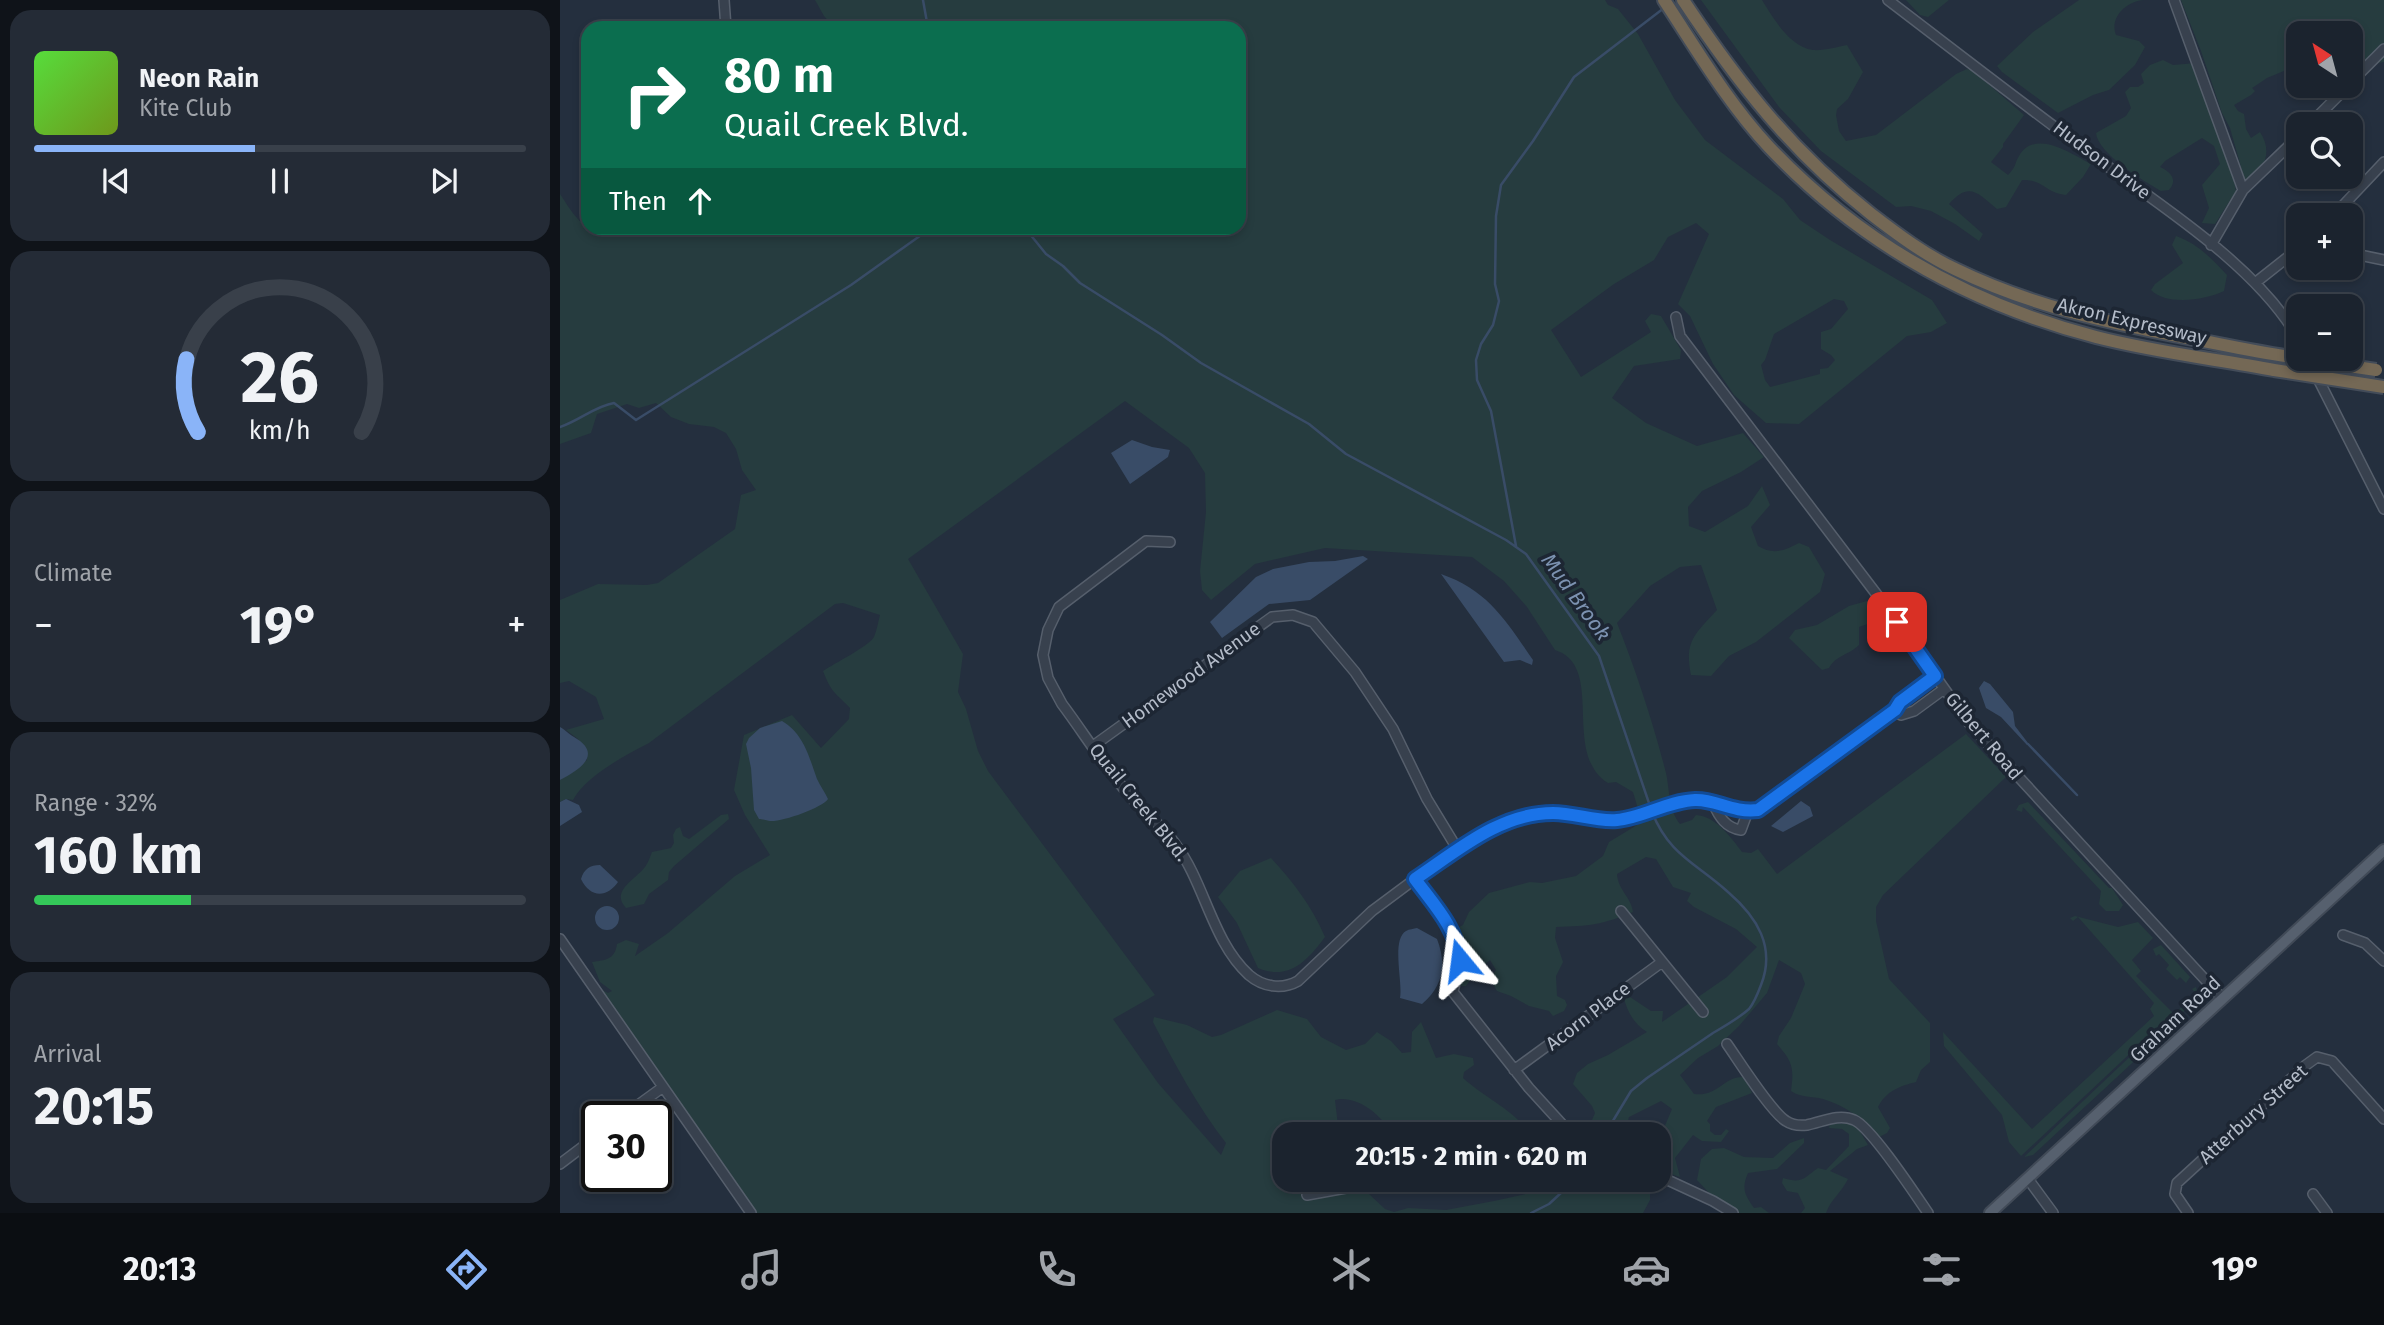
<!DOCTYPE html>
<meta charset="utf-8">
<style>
:root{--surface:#1b232e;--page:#242b36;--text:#f1f3f6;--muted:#a0a4aa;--line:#39404a;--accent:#8ab4f8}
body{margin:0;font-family:"Fira Sans",sans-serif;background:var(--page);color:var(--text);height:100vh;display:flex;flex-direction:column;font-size:26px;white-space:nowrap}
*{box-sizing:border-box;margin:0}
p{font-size:23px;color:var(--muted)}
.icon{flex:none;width:38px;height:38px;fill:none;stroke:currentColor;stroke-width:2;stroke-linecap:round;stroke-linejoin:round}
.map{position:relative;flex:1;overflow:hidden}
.drawer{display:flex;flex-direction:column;gap:10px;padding:10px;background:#0f1319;width:560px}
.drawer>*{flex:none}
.banner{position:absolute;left:21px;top:21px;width:665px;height:214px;border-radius:21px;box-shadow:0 4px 10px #0003,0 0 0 2px var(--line);background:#0b6e4f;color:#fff;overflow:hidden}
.needle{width:46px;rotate:324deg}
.tools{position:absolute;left:1726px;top:21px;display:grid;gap:14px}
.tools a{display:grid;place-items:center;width:77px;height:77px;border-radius:14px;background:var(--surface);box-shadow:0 4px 10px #0003,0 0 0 2px var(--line);font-size:35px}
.speed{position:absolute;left:21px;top:1101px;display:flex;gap:14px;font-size:35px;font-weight:700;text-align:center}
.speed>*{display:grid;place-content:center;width:91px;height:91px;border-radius:50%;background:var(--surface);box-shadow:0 4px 10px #0003,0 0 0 2px var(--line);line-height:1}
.speed .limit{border:4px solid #111;border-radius:10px;background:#fff;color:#111}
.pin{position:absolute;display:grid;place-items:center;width:60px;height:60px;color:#fff;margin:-30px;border-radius:14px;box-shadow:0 4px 10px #0006}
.me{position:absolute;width:77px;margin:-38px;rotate:344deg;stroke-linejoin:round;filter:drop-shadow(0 0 5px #0008)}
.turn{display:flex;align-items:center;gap:24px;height:147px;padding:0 28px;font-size:32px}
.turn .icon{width:91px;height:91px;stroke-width:2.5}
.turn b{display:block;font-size:49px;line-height:60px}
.then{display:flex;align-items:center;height:66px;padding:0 28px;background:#0003;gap:14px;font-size:26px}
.big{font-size:52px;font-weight:700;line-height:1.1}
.drawer .card{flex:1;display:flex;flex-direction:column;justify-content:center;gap:10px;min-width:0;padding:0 24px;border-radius:21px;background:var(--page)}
.drawer .dial{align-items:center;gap:0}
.dial svg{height:182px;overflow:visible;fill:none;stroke:var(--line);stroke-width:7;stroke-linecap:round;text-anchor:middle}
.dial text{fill:var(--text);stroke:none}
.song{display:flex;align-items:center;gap:21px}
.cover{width:84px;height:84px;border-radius:10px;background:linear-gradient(135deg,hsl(110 70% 55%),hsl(80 70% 35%))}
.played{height:7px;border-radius:4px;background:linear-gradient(90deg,var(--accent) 45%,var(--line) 45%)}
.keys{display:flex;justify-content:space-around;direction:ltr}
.heat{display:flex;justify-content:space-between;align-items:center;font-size:38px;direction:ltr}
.charge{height:10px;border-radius:5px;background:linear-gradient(90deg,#34c759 32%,var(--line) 0)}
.trip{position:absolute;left:712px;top:1122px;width:399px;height:70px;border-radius:21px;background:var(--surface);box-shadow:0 4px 10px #0003,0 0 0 2px var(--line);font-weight:700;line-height:70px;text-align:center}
.tabs{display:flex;height:112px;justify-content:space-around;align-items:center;background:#0b0e12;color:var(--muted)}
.tabs .icon{width:49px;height:49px}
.tabs .current{color:var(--accent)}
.tabs b{font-size:32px;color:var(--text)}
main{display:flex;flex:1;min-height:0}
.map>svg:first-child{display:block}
.green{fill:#263c3f;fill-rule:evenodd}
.water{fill:#394c67}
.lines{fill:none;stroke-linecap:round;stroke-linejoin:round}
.stream{stroke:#394c67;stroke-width:2.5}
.minor-casing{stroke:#565f6c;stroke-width:12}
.major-casing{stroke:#414a57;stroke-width:14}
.highway-casing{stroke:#434c59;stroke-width:16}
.minor{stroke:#38414e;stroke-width:9}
.major{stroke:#56606e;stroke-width:10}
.highway{stroke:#746855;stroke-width:12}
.highway-bridge-casing{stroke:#434c59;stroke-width:16;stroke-linecap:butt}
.highway-bridge{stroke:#746855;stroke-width:12}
.route-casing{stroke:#114b97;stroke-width:18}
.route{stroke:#1a73e8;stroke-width:12}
.labels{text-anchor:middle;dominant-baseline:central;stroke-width:7;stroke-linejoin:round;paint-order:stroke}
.street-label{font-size:19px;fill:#b4bcc9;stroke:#1d2633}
.water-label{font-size:21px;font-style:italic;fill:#7c92b1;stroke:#1d2633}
</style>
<main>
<section class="drawer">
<div class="card">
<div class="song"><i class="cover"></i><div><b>Neon Rain</b><p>Kite Club</p></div></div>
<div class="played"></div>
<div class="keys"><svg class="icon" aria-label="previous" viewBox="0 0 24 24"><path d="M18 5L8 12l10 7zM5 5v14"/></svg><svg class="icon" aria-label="pause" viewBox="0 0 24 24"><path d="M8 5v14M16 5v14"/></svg><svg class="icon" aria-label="next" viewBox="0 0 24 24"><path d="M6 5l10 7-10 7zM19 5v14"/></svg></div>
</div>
<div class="card dial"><svg viewBox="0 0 100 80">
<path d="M14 69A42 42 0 1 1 86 69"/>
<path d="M14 69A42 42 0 0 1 9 37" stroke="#8ab4f8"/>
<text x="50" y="56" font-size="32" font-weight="700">26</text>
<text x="50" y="72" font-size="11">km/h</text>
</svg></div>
<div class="card"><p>Climate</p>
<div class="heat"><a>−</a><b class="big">19°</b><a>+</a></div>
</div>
<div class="card"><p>Range · 32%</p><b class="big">160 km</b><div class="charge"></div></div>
<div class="card"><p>Arrival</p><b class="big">20:15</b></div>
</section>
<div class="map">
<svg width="1824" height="1213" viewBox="0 0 1824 1213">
<rect width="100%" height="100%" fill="#242f3e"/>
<!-- green -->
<path class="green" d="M255,0H1045L1048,5L1058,9L1078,34L1115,100L1145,140L1223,199L1240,220L1270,240L1372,300L1387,323L1371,332L1347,336L1239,424L1206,423L1174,395L1153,364L1130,316L1118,304L1149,234L1136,223L1108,237L1094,260L1054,284L991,330L1021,377L1091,332L1085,321L1091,314L1101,316L1121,350L1120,359L1074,366L1052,398L1086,423L1137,446L1183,433L1204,457L1181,472L1142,491L1128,507L1129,526L1145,532L1188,506L1202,486L1210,505L1191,527L1198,546C1213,555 1224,551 1239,543L1249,547L1265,574L1260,592L1196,642L1169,656L1151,676L1131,675C1124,641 1135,634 1157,610L1141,565L1120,567L1090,586L1057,623C1076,671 1093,722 1106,773C1110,791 1108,809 1120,824L1132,820L1136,815C1155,816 1171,837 1182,852L1191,853L1198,849L1217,874L1406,734L1446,777L1323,895L1316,907V921L1329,979L1370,1023V1062L1361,1070L1356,1082C1340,1086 1326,1091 1318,1107L1330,1128L1327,1133L1317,1138C1303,1119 1287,1106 1263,1099C1252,1096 1241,1098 1231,1091C1234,1068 1233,1062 1217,1044L1219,1036L1231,1018L1245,984L1241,973L1219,960L1207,993L1179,1026L1158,1046L1138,1058L1120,1075L1134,1094C1159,1097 1163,1076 1184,1077L1192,1093L1156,1107L1147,1121L1150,1124V1131L1155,1135H1161L1166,1129L1169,1131L1161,1142L1142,1141L1133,1135L1115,1158L1120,1177L1099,1170V1134H1096L1104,1128L1112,1109L1101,1101L1069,1117L1065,1134H1026L1035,1113L1032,1106L1013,1084L1017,1073L1028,1064L1048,1055L1087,1032C1075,1025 1067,1012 1064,998L1067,995L1091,1011H1103L1102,1022L1167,977L1197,947L1176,929L1134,907L1127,901L1131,893L1113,887L1096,859L1086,857L1057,874C1058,890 1071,897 1073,912C1041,925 1030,926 996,927L995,938L1003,962L996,976L997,996L1005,1000L1007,1005L1004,1011L993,1016L989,1011L969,1006L951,996L937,991L930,979L936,970L930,960L915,973L906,986H901L895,981L900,960L893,930L903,925L909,912L929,893L970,882L982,883L1016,876L1043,856L1049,842L1082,822L1073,792L1056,782L1048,783C1001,754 1046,666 995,650L967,607L944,581L912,557L765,548L695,564L651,600L642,590L640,571L646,512L645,473L629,448L565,401L348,559L403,654L398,692L406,709L418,751L428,771L595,995L553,1019L598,1083L661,1155L666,1143C638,1107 614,1063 593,1022L594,1017L627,1025L652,1037L661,1035L717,1010L747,1019L761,1037L786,1050L805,1044L817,1032L831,1041L842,1053L851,1052L852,1032L861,1022L876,1058L894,1054L913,1058L914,1065L904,1072L903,1078C925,1098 953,1109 970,1134H927L891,1126L885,1134H822L828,1128C817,1111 794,1095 775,1100L779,1134H724V1180H802L809,1194L825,1209L834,1212L848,1208L886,1210L934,1201L970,1193L987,1183V1180H1085L1090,1185V1200L1083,1213H191L32,985L48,993L52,991L40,982L32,962C45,960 55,960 57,944L66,940L79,944L75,956L108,933L175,876L210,855L185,815L174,790L184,735L232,715L261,748L289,719L290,708C274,691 272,694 263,671C275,663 309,646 314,637C317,630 318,622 320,615L283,603L275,604L89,743C64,756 26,776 13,800L6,799L0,802V780L27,760L18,739L6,730L44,719L36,697L9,681L0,683V600L38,584L87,585L98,583L175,529L181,495L196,490L182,470L176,449L166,433L154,427L129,424L111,417L96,403L79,408L67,404L37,414L31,433L0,444V194C14,215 21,230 48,232L52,228H679V28H275L264,16ZM1274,299L1284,301L1288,309L1271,329L1261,332V349L1271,355L1275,360L1268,368L1260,369V374L1210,387L1205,380L1201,365L1205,360L1214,334Z
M1141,0H1202C1213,18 1230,47 1253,50C1263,51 1277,47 1287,45L1303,72L1288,99L1277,109L1276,115L1279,131L1286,141L1316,135L1396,74L1407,69L1412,70L1464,115L1443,144V147L1431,162L1448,175C1457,166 1454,164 1459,156C1475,128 1512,154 1531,164L1523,177L1506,195C1485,193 1483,179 1462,180L1446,207L1437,209C1418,193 1409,181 1389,204L1423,234L1419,241L1395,224L1371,211L1351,206L1336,207L1261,151L1219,107Z
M1346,0H1389L1368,17L1360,15Z
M1519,0H1584C1567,1 1549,17 1556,35L1579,41L1585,47L1575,65L1549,90L1533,95L1498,113L1442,72L1437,66L1473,32Z
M1621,0H1824V62L1803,66L1790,62V33H1738V65L1707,78L1692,88L1695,91L1691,95L1674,105L1678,111L1684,114L1686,129L1691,138L1700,132C1713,152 1705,170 1685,181L1670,128L1662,113L1641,51Z
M1603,60L1613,65L1636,63L1672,170L1676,191L1655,224L1642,223L1649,208L1642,185L1660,164L1654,146L1642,138L1605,161L1600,167C1611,172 1618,180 1609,190L1601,191C1584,181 1538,154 1536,133L1566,116L1571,108L1565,92L1570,87H1578L1584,83L1581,74L1590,65Z
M1616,236C1637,243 1653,260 1667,275L1664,291C1646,300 1606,306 1591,290L1595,284L1623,263L1612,245Z
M1307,601L1315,607L1319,617L1316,621L1299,627V645C1289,655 1276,655 1269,668L1262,670L1229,638L1235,630L1257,625L1289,606Z
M1468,802L1549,888H1552L1563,905L1559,911H1546L1539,904L1541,891L1463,807L1462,812L1456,810L1459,805Z
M168,814L169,819L114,866L109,872L108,880L89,894L84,904L66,908C50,891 75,880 85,867C88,863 90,857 92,852L111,848L114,843L113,835L116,829L120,827L123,836L129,839L161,815Z
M711,858C733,882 752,906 765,937C747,961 729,981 698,968L677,923L658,897L680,871Z
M1515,916L1558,927L1578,922L1593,938L1572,960L1581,971L1576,976L1614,1014L1636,994L1632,989L1636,987L1638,995L1626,1010L1597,1028L1461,1156L1449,1142L1442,1115L1384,1046L1383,1032L1472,1129L1594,1016L1590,1009L1594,1003L1518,917L1513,921L1510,918Z
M1601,945L1630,977L1626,983L1620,977L1617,980L1606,969L1609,965L1599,954L1596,956L1593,949Z
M1626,1013L1473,1155L1464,1157L1598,1030Z
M1295,1123L1308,1145L1297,1149L1270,1171L1288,1179C1282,1192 1271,1199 1266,1213H1241L1245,1208L1238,1193L1227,1191L1222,1183L1223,1178C1242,1184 1244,1178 1258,1168L1266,1170L1289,1146V1134L1282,1129L1269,1128L1270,1124Z
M1244,1138V1143L1217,1169L1188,1173C1181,1189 1185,1195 1194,1208L1201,1207L1209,1213H1178L1151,1195L1137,1180L1141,1159L1152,1149L1164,1148L1184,1157L1213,1158L1230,1143Z"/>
<!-- water -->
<path class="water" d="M572,440L592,447L610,450L608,457L570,484L551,453Z
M803,556L808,559L750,600L709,604L662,638L650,622L696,577L713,569L749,562L775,561Z
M881,574C928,590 946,621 973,660L972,665L960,660L944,662Z
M1424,681L1430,684L1453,712L1455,726L1468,743L1467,745L1441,717L1426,708L1419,688Z
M222,721C244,734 249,757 257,779C260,786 265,792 268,799C262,808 222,822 210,821C208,821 202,819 199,819L194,810L191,768L186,744L189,738L200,728Z
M0,727C6,730 8,734 14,737C43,754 21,769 0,780Z
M6,799L19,805L22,812L0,826V802Z
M1241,801L1250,807L1253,816L1223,832L1211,826Z
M40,865L58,882C47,898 30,898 21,879C24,869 30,865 40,865Z
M35 918a12 12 0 1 1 24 0a12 12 0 1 1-24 0Z
M857,928L877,939C887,965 883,986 862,1004L840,998C843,982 831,940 846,931C849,929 854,929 857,928Z"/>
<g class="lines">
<!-- stream -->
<path class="stream" d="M363,0L368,28
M465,228L486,254L503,266L520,283L602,335L641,363L749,424L786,454L946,540L966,554L1039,656L1090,806
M0,427C19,421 35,406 54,403L76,420L291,285L371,228
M956,546L931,411L917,380L916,360L921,344L933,325L939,301L935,284L936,216L941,185L973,141L1014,77L1104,8
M1468,744L1517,795
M1045,1134L1071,1091L1087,1078C1109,1063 1131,1048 1153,1033C1165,1026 1179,1018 1189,1009C1194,1003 1198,993 1201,985C1216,947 1197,917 1168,892C1136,863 1109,855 1092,812
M971,1213L989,1204L1015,1180"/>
<!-- minor casing -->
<g class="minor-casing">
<path id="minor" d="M164,0L166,28
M1328,0C1404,58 1480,117 1558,174C1618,217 1701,273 1738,338
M1614,0L1683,190
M1790,83L1824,49
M1750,124L1788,86
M1774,215L1824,162
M1651,245L1683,190L1738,137
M1790,253L1824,260
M1695,283L1738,249
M1116,317L1120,336L1324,604L1408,722L1662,998
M1748,359L1824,509
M610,542L586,541L499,607L488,630L483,655L488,678L502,704C523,732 542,763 565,790C580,810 602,824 616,845C645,884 652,941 689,975C703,987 722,990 738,981L812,911L855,879L933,827L967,816L991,813L1041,820H1060L1110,804L1137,800L1182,812L1198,810L1335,711L1340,702L1375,676
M1335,711L1341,715L1354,711L1384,689
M533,746L712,617L733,615L753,622L795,672L833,729L867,799L898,850
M1153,803C1159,817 1166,828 1181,830L1188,811
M855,879C872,902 901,929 900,959C900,970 895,981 893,992L969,1088L1011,1134
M1061,911L1143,1012
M1783,935L1805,943L1824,961
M0,939L191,1213
M1167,1044C1179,1061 1211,1112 1226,1121C1232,1125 1239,1126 1247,1125C1262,1122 1279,1113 1294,1120C1311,1127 1355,1194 1368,1213
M954,1070L1102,962
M63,1116L103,1087
M0,1164L37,1136
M1099,1176L1153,1201L1173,1213
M1468,1179L1493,1213
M1753,1194L1767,1213
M747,1195L830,1180
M1628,1213L1615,1194L1617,1183L1746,1065L1757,1057L1772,1061L1824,1119"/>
</g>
<!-- major casing -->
<g class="major-casing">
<path id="major" d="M1430,1213L1824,850"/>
</g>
<!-- highway casing -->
<g class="highway-casing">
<path id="highway" d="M1104,0C1137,50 1168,103 1209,147C1299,242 1409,304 1536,337C1594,352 1655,359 1714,370
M1123,0C1179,84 1231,151 1311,214C1337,234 1365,255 1395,269C1471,306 1546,322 1628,338C1665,345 1701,353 1738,358"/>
</g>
<!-- minor -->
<use href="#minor" class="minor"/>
<!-- major -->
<use href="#major" class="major"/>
<!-- highway -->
<use href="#highway" class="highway"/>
<!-- highway-bridge casing -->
<g class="highway-bridge-casing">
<path id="highway-bridge" d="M1742,359L1816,370
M1714,370L1824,387"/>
</g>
<!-- highway-bridge -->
<use href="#highway-bridge" class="highway-bridge"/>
</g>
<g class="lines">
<!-- route casing -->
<g class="route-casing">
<path id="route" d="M900,960C896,927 874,905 855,879C897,851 940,813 993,813C1015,813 1036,822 1057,820C1082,818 1108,801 1135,800C1156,799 1172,813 1198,810L1335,710L1340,702L1375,676L1337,622"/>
</g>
<!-- route -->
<use href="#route" class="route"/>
</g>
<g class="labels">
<!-- street labels -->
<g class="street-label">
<text transform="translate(1542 160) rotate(37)">Hudson Drive</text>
<text transform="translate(1572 321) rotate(13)">Akron Expressway</text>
<text transform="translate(631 675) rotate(-36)">Homewood Avenue</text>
<text transform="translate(1424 736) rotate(50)">Gilbert Road</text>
<text transform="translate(579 802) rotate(51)">Quail Creek Blvd.</text>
<text transform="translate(1028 1016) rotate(-37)">Acorn Place</text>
<text transform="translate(1615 1019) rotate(-43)">Graham Road</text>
<text transform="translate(1693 1114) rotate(-42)">Atterbury Street</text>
</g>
<!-- water labels -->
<g class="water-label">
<text transform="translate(1016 597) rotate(54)">Mud Brook</text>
</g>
</g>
</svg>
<div class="tools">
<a><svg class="needle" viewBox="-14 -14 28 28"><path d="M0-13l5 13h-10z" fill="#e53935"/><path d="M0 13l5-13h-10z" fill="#a0a4aa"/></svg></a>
<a><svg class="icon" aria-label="search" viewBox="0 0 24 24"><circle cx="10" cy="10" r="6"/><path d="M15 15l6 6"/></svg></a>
<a>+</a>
<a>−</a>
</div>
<div class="speed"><div class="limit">30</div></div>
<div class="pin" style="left:1337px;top:622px;background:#d93025"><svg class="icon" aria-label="arrive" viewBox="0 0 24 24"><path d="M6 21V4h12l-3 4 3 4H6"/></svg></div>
<svg class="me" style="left:900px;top:960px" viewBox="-20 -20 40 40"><path d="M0-17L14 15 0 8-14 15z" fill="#1a73e8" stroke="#fff" stroke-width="4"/></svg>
<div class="trip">20:15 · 2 min · 620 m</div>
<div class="banner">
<div class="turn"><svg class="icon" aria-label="right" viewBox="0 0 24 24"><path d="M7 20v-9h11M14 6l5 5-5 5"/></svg><div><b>80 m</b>Quail Creek Blvd.</div></div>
<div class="then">Then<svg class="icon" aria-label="ahead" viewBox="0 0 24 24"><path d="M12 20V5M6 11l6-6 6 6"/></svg></div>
</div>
</div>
</main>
<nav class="tabs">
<b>20:13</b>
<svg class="icon current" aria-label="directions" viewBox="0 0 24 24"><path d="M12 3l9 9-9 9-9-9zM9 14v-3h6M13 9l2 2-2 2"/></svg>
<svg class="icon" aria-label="music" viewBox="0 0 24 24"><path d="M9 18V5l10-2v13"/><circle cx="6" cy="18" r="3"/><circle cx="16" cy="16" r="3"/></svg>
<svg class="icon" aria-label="phone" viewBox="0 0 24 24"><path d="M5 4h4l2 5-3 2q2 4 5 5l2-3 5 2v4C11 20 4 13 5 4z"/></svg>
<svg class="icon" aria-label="climate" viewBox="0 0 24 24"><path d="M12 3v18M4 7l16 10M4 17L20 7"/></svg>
<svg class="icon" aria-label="car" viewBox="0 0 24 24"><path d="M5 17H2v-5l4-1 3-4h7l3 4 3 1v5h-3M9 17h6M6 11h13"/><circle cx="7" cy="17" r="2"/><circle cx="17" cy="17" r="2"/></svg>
<svg class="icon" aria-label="filters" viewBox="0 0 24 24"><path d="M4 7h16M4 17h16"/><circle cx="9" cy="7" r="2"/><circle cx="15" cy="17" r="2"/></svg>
<b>19°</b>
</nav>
